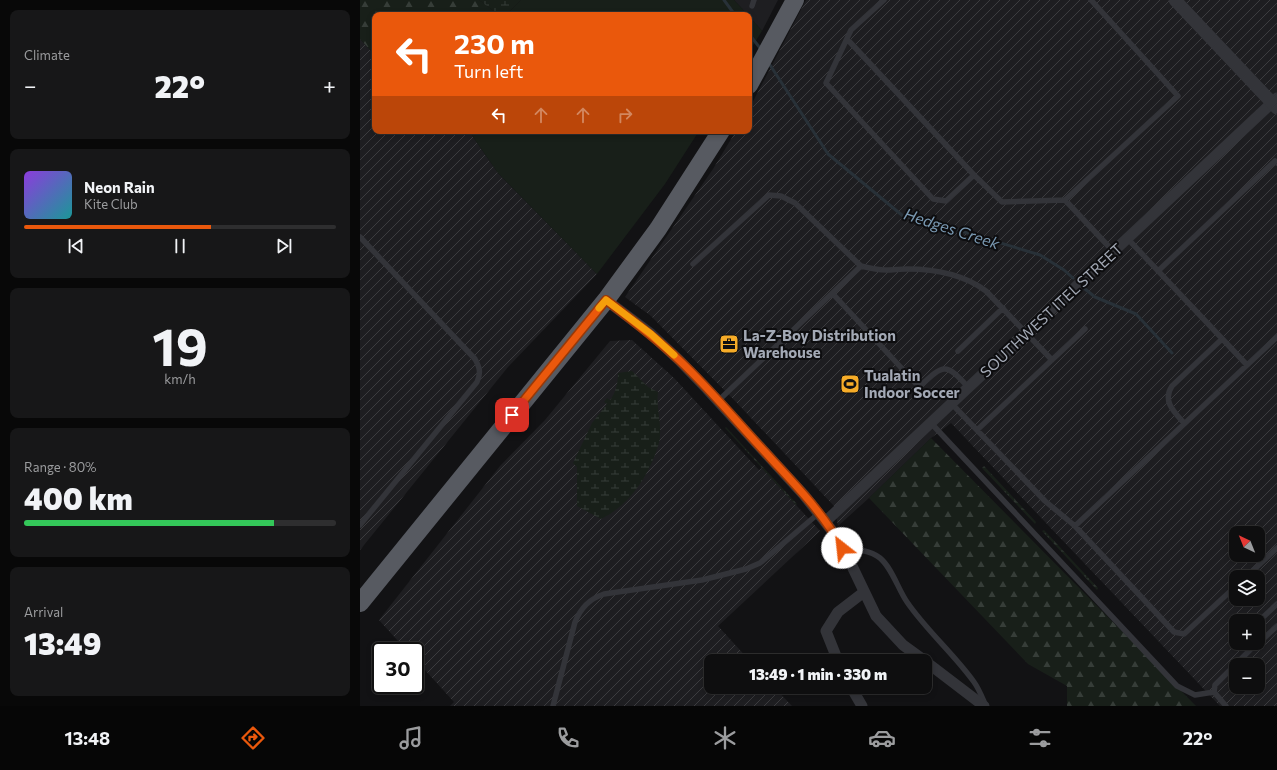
<!DOCTYPE html>
<meta charset="utf-8">
<style>
:root{--surface:#0e0e0f;--page:#171718;--text:#f1f3f6;--muted:#9b9c9e;--line:#2e2e2f;--accent:#ea580c}
body{margin:0;font-family:Commissioner,sans-serif;background:var(--page);color:var(--text);height:100vh;display:flex;flex-direction:column;font-size:15px;white-space:nowrap}
*{box-sizing:border-box;margin:0}
p{font-size:13px;color:var(--muted)}
.icon{flex:none;width:22px;height:22px;fill:none;stroke:currentColor;stroke-width:2;stroke-linecap:round;stroke-linejoin:round}
.map{position:relative;flex:1;overflow:hidden}
.sheet{display:flex;flex-direction:column;gap:10px;padding:10px;background:#080808;width:360px}
.sheet>*{flex:none}
.top-card{position:absolute;left:12px;top:12px;width:380px;height:122px;border-radius:8px;box-shadow:0 2px 6px #0003,0 0 0 1px var(--line);background:#ea580c;color:#fff;overflow:hidden}
.needle{width:26px;rotate:317deg}
.controls{position:absolute;left:869px;top:526px;display:grid;gap:8px}
.controls a{display:grid;place-items:center;width:36px;height:36px;border-radius:8px;background:var(--surface);box-shadow:0 2px 6px #0003,0 0 0 1px var(--line);font-size:20px}
.speed{position:absolute;left:12px;top:642px;display:flex;gap:8px;font-size:20px;font-weight:700;text-align:center}
.speed>*{display:grid;place-content:center;width:52px;height:52px;border-radius:50%;background:var(--surface);box-shadow:0 2px 6px #0003,0 0 0 1px var(--line);line-height:1}
.speed .limit{border:2px solid #111;border-radius:6px;background:#fff;color:#111}
.pin{position:absolute;display:grid;place-items:center;width:34px;height:34px;color:#fff;margin:-17px;border-radius:8px;box-shadow:0 2px 6px #0006}
.me{position:absolute;width:44px;margin:-22px;rotate:331deg;stroke-linejoin:round;filter:drop-shadow(0 0 3px #0008)}
.turn{display:flex;align-items:center;gap:14px;height:84px;padding:0 16px;font-size:18px}
.turn .icon{width:52px;height:52px;stroke-width:2.5}
.turn b{display:block;font-size:28px;line-height:34px}
.lanes{display:flex;align-items:center;height:38px;padding:0 16px;background:#0003;justify-content:center;gap:20px;direction:ltr}
.lanes .off{opacity:.35}
.big{font-size:30px;font-weight:800;line-height:1.1}
.sheet .tile{flex:1;display:flex;flex-direction:column;justify-content:center;gap:6px;min-width:0;padding:0 14px;border-radius:8px;background:var(--page)}
.sheet .dial{align-items:center;gap:0}
.dial b{font-size:52px;line-height:1}
.song{display:flex;align-items:center;gap:12px}
.cover{width:48px;height:48px;border-radius:6px;background:linear-gradient(135deg,hsl(270 70% 55%),hsl(180 70% 35%))}
.played{height:4px;border-radius:2px;background:linear-gradient(90deg,var(--accent) 60%,var(--line) 60%)}
.keys{display:flex;justify-content:space-around;direction:ltr}
.heat{display:flex;justify-content:space-between;align-items:center;font-size:22px;direction:ltr}
.charge{height:6px;border-radius:3px;background:linear-gradient(90deg,#34c759 80%,var(--line) 0)}
.trip{position:absolute;left:344px;top:654px;width:228px;height:40px;border-radius:8px;background:var(--surface);box-shadow:0 2px 6px #0003,0 0 0 1px var(--line);font-weight:800;line-height:40px;text-align:center}
.tabs{display:flex;height:64px;justify-content:space-around;align-items:center;background:#060606;color:var(--muted)}
.tabs .icon{width:28px;height:28px}
.tabs .current{color:var(--accent)}
.tabs b{font-size:18px;color:var(--text)}
main{display:flex;flex:1;min-height:0}
.map>svg:first-child{display:block}
.built{fill:#1e1e21}
.industrial{fill:url(#industrial-furrows);fill-rule:evenodd}
.grass{fill:#181f19}
.forest{fill:url(#forest-firs)}
.wetland{fill:url(#wetland-marsh)}
.lines{fill:none;stroke-linecap:round;stroke-linejoin:round}
.stream{stroke:#283138;stroke-width:3}
.service{stroke:#333439;stroke-width:5.5}
.minor{stroke:#333439;stroke-width:11}
.tertiary{stroke:#333439;stroke-width:13}
.trunk{stroke:#575a61;stroke-width:18}
.route-casing{stroke:#983908;stroke-width:10}
.route{stroke:#ea580c;stroke-width:7}
.slow{stroke:#f59e0b;stroke-width:7}
.labels{text-anchor:middle;dominant-baseline:central;stroke-width:4;stroke-linejoin:round;paint-order:stroke}
.street-label{font-size:15px;fill:#a3a9b5;stroke:#0d0d0f}
.poi-label{font-size:15px;font-weight:bold;fill:#a3a9b5;stroke:#0d0d0f;text-anchor:start}
.water-label{font-size:16px;font-style:italic;fill:#7998b1;stroke:#0d0d0f}
</style>
<main>
<section class="sheet">
<div class="tile"><p>Climate</p>
<div class="heat"><a>−</a><b class="big">22°</b><a>+</a></div>
</div>
<div class="tile">
<div class="song"><i class="cover"></i><div><b>Neon Rain</b><p>Kite Club</p></div></div>
<div class="played"></div>
<div class="keys"><svg class="icon" aria-label="previous" viewBox="0 0 24 24"><path d="M18 5L8 12l10 7zM5 5v14"/></svg><svg class="icon" aria-label="pause" viewBox="0 0 24 24"><path d="M8 5v14M16 5v14"/></svg><svg class="icon" aria-label="next" viewBox="0 0 24 24"><path d="M6 5l10 7-10 7zM19 5v14"/></svg></div>
</div>
<div class="tile dial"><b>19</b><p>km/h</p></div>
<div class="tile"><p>Range · 80%</p><b class="big">400 km</b><div class="charge"></div></div>
<div class="tile"><p>Arrival</p><b class="big">13:49</b></div>
</section>
<div class="map">
<svg width="917" height="706" viewBox="0 0 917 706">
<defs>
<pattern id="industrial-furrows" width="10" height="10" patternUnits="userSpaceOnUse"><rect width="10" height="10" fill="#1e1e21"/><path d="M-1 1l2-2M0 10L10 0M9 11l2-2" fill="none" stroke="#3c3c3f"/></pattern>
<pattern id="forest-firs" width="22" height="20" patternUnits="userSpaceOnUse"><rect width="22" height="20" fill="#181f19"/><path d="M5 1l3.5 6h-7zM16 11l3.5 6h-7z" fill="#363d38"/></pattern>
<pattern id="wetland-marsh" width="20" height="14" patternUnits="userSpaceOnUse"><rect width="20" height="14" fill="#181f19"/><path d="M1 5h8M5 5V1M11 12h8M15 12V8" fill="none" stroke="#363d38"/></pattern>
</defs>
<rect width="100%" height="100%" fill="#121214"/>
<!-- built -->
<path class="built" d="M374,0H418L402,31Z"/>
<!-- industrial -->
<path class="industrial" d="M446,0H917V706H860L591,423L571,438L509,498L478,526L474,506L376,402L291,316L265,297L353,169L376,131H389V109ZM876,533H898V555H876ZM876,577H898V599H876ZM876,621H898V643H876ZM876,665H898V687H876Z
M0,39L15,55V131H109L138,173L237,274L148,367L0,550Z
M272,340L314,378L399,470L402,468L460,531L358,626L390,661H351V687H414L432,706H90L94,702L55,659V651H47L19,620L140,466L185,420L250,341Z"/>
<!-- grass -->
<path class="grass" d="M161,0H374L388,15H146Z
M389,16L402,31L389,52Z
M109,131H339L305,184L237,274L138,173Z"/>
<!-- forest -->
<path class="forest" d="M0,0H119L139,15H15V55L0,39Z
M571,438L836,706H707V686L668,664L509,498Z"/>
<!-- wetland -->
<path class="wetland" d="M119,0H161L146,15H139Z
M272,371L288,387L298,392C296,406 301,420 300,435C300,442 297,449 295,455C284,483 267,506 241,519L217,506V467L213,463L232,423L247,404L244,402L247,398L250,400C256,393 258,382 258,373Z
M366,427L437,504L436,505L365,428Z
M624,466L676,522L675,524L622,468Z
M684,530L738,588L737,590L682,531Z"/>
<g class="lines">
<!-- stream -->
<path class="stream" d="M364,0L375,15
M389,34L400,48
M410,65L468,154L543,216L588,227L680,255L704,270L713,278
M725,289L735,297L776,314L812,353"/>
<!-- service -->
<path class="service" d="M524,0L491,30L466,83L573,199L586,201L614,175L642,202L705,200L818,96L731,0
M392,6L394,0
M487,39L614,175
M705,200L753,251
M0,237L115,359C120,368 121,373 117,382L0,525
M767,238L887,365
M333,264L409,195L421,196L435,203L501,266
M798,271L915,161L917,163
M473,294L559,387C584,364 585,362 608,387
M598,351L643,308
M358,401L501,266C509,268 518,270 526,270C533,270 540,269 547,269C575,269 603,274 626,291L692,360
M591,403L685,501L715,526L917,337
M570,422L817,686L835,695L854,692
M824,423C814,412 802,401 812,386L862,339
M617,430L725,329
M715,526L814,632L824,634L876,586
M482,548C495,549 510,550 520,558C532,568 538,589 547,602C566,630 594,654 614,682C619,689 622,697 625,704
M886,577L917,548
M898,622L917,604
M902,640L917,626
M193,706L215,622C221,608 229,599 244,594L342,580L386,569L400,563L459,513
M866,706L854,692L855,685L890,650L902,640L898,636"/>
<!-- minor -->
<path class="minor" d="M246,300L291,334L319,360L347,389L444,495L473,532L491,564L516,616L543,645L565,661
M465,522L917,98
M478,661L466,631L478,612L504,592
M565,661L624,706
M491,687L502,706"/>
<!-- tertiary -->
<path class="tertiary" d="M815,0L917,108"/>
<!-- trunk -->
<path class="trunk" d="M389,85L435,0
M0,603L246,300L298,229L361,131"/>
</g>
<g class="lines">
<!-- route casing -->
<g class="route-casing">
<path id="route" d="M152,415L246,300C271,319 296,338 319,360C350,389 377,422 406,453C433,483 463,512 482,548"/>
</g>
<!-- route -->
<use href="#route" class="route"/>
<!-- slow -->
<path class="slow" d="M239,308L246,300L291,334L314,355"/>
</g>
<!-- icons -->
<defs>
<g id="office-square" transform="scale(1)"><rect x="-9" y="-9" width="18" height="18" rx="4" fill="#f6ac28" stroke="#0d0d0f"/><path d="M-6-3h4V-5.5h4V-3h4V5H-6ZM-1-4.5V-3h2v-1.5ZM-6 0V1H6V0Z" fill="#111"/></g>
<g id="stadium-square" transform="scale(1)"><rect x="-9" y="-9" width="18" height="18" rx="4" fill="#f6ac28" stroke="#0d0d0f"/><path d="M0-5a6.5 5 0 1 0 0 10a6.5 5 0 1 0 0-10ZM-3.5-1.8h7v3.6h-7Z" fill="#111"/></g>
</defs>
<g fill-rule="evenodd">
<use href="#office-square" x="369" y="344"/>
<use href="#stadium-square" x="490" y="384"/>
</g>
<g class="labels">
<!-- street labels -->
<g class="street-label">
<text transform="translate(691 310) rotate(-43)">SOUTHWEST ITEL STREET</text>
</g>
<!-- poi labels -->
<g class="poi-label">
<text x="383" y="335">La-Z-Boy Distribution<tspan x="383" dy="17">Warehouse</tspan></text>
<text x="504" y="375">Tualatin<tspan x="504" dy="17">Indoor Soccer</tspan></text>
</g>
<!-- water labels -->
<g class="water-label">
<text transform="translate(592 228) rotate(18)">Hedges Creek</text>
</g>
</g>
</svg>
<div class="controls">
<a><svg class="needle" viewBox="-14 -14 28 28"><path d="M0-13l5 13h-10z" fill="#e53935"/><path d="M0 13l5-13h-10z" fill="#9b9c9e"/></svg></a>
<a><svg class="icon" aria-label="layers" viewBox="0 0 24 24"><path d="M12 4l9 5-9 5-9-5zM3 14l9 5 9-5"/></svg></a>
<a>+</a>
<a>−</a>
</div>
<div class="speed"><div class="limit">30</div></div>
<div class="pin" style="left:152px;top:415px;background:#d93025"><svg class="icon" aria-label="arrive" viewBox="0 0 24 24"><path d="M6 21V4h12l-3 4 3 4H6"/></svg></div>
<svg class="me" style="left:482px;top:548px" viewBox="-20 -20 40 40"><circle r="19" fill="#fff"/><path d="M0-13L10 11 0 6-10 11z" fill="#ea580c"/></svg>
<div class="trip">13:49 · 1 min · 330 m</div>
<div class="top-card">
<div class="turn"><svg class="icon" aria-label="left" viewBox="0 0 24 24"><path d="M17 20v-9H6M10 6l-5 5 5 5"/></svg><div><b>230 m</b>Turn left</div></div>
<div class="lanes"><svg class="icon" aria-label="left" viewBox="0 0 24 24"><path d="M17 20v-9H6M10 6l-5 5 5 5"/></svg><svg class="icon off" aria-label="ahead" viewBox="0 0 24 24"><path d="M12 20V5M6 11l6-6 6 6"/></svg><svg class="icon off" aria-label="ahead" viewBox="0 0 24 24"><path d="M12 20V5M6 11l6-6 6 6"/></svg><svg class="icon off" aria-label="right" viewBox="0 0 24 24"><path d="M7 20v-9h11M14 6l5 5-5 5"/></svg></div>
</div>
</div>
</main>
<nav class="tabs">
<b>13:48</b>
<svg class="icon current" aria-label="directions" viewBox="0 0 24 24"><path d="M12 3l9 9-9 9-9-9zM9 14v-3h6M13 9l2 2-2 2"/></svg>
<svg class="icon" aria-label="music" viewBox="0 0 24 24"><path d="M9 18V5l10-2v13"/><circle cx="6" cy="18" r="3"/><circle cx="16" cy="16" r="3"/></svg>
<svg class="icon" aria-label="phone" viewBox="0 0 24 24"><path d="M5 4h4l2 5-3 2q2 4 5 5l2-3 5 2v4C11 20 4 13 5 4z"/></svg>
<svg class="icon" aria-label="climate" viewBox="0 0 24 24"><path d="M12 3v18M4 7l16 10M4 17L20 7"/></svg>
<svg class="icon" aria-label="car" viewBox="0 0 24 24"><path d="M5 17H2v-5l4-1 3-4h7l3 4 3 1v5h-3M9 17h6M6 11h13"/><circle cx="7" cy="17" r="2"/><circle cx="17" cy="17" r="2"/></svg>
<svg class="icon" aria-label="filters" viewBox="0 0 24 24"><path d="M4 7h16M4 17h16"/><circle cx="9" cy="7" r="2"/><circle cx="15" cy="17" r="2"/></svg>
<b>22°</b>
</nav>
